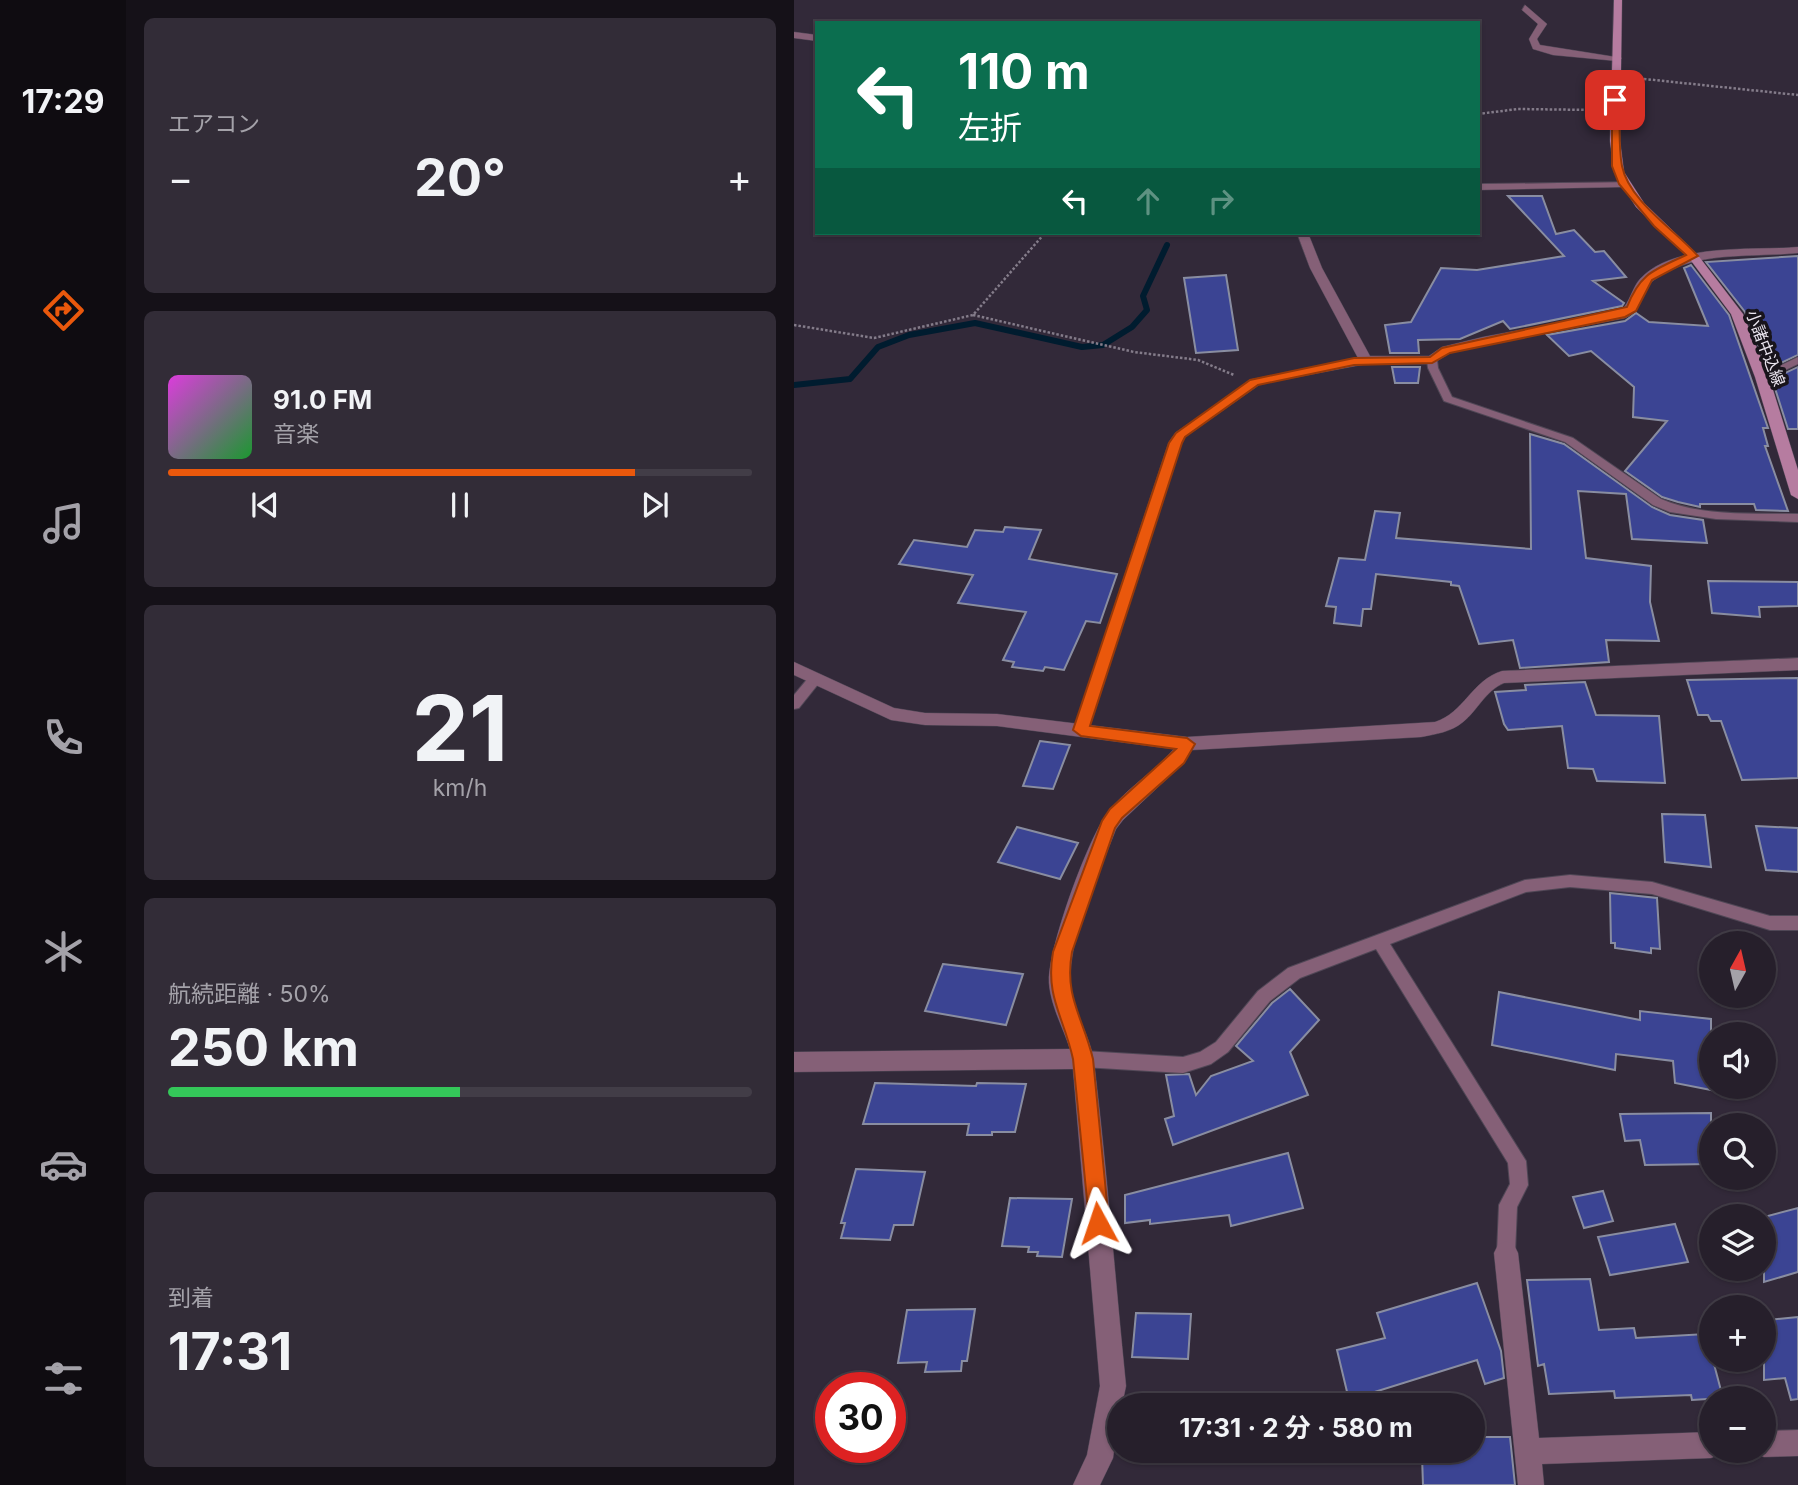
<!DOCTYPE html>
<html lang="ja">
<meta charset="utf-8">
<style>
:root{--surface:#261f2b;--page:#322c37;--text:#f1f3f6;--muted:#a4a2a9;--line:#423d47;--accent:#ea580c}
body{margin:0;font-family:Inter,"Noto Sans JP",sans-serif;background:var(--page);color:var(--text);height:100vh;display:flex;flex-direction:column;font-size:26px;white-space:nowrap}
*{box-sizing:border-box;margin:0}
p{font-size:23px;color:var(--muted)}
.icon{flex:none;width:38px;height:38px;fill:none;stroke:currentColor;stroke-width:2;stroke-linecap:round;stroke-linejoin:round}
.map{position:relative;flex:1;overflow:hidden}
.sheet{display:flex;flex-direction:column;gap:18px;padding:18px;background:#151118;width:668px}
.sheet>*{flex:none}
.guide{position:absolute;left:21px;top:21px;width:665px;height:214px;border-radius:0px;box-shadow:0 2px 5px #0004,0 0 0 2px var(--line);background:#0b6e4f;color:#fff;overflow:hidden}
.needle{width:46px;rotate:8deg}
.tools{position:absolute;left:905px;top:931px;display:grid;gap:14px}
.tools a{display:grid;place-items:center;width:77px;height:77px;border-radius:50%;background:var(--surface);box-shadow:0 2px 5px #0004,0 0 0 2px var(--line);font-size:35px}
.speed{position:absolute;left:21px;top:1372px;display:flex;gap:14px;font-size:35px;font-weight:700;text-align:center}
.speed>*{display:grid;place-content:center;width:91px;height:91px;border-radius:50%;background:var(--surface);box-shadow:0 2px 5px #0004,0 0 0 2px var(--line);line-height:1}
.speed .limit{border:10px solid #d22;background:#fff;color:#111}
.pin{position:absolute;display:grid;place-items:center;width:60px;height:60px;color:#fff;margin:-30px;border-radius:14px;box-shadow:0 4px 10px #0006}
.me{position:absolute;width:77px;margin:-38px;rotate:355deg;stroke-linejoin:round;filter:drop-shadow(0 0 5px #0008)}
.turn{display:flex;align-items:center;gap:24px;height:147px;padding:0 28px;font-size:32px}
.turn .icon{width:91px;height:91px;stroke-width:2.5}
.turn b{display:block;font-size:49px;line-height:60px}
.lanes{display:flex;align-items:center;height:66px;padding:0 28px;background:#0003;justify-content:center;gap:35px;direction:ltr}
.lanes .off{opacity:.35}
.big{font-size:52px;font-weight:700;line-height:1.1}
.sheet .tile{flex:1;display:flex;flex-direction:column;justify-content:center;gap:10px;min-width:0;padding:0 24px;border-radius:10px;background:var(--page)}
.sheet .dial{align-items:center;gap:0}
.dial b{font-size:91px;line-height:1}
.song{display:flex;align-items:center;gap:21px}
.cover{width:84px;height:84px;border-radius:10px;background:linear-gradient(135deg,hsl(300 70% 55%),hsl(130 70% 35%))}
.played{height:7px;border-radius:4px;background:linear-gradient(90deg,var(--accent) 80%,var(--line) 80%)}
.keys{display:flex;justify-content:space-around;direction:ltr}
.heat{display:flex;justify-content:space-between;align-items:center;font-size:38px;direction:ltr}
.charge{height:10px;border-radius:5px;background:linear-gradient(90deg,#34c759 50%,var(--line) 0)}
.trip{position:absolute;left:313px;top:1393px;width:378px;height:70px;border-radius:35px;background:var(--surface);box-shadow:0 2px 5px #0004,0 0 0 2px var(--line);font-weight:700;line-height:70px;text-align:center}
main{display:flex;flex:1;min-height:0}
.dock{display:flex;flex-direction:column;width:126px;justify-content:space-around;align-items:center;background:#0f0c11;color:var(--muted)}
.dock .icon{width:49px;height:49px}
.dock .active{color:var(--accent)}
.dock b{font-size:32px;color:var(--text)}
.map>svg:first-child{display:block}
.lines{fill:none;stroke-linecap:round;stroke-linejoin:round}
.stream{stroke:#001c2f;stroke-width:6}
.building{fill:#3b4493;stroke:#898da1;stroke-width:2}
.service-casing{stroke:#504756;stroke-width:2}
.minor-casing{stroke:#504756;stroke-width:1}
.secondary-casing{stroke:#504756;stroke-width:1}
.path{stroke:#847c8a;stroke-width:2.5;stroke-dasharray:2.5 2;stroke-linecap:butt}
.service{fill:#856077;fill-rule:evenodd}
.minor{fill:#856077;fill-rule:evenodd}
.secondary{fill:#b67ca0;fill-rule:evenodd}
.route{fill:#ea580c;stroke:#983908;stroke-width:2}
.labels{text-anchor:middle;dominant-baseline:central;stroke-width:7;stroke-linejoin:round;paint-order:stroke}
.far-street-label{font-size:16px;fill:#ebe6f0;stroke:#18141b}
</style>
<main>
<nav class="dock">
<b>17:29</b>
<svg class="icon active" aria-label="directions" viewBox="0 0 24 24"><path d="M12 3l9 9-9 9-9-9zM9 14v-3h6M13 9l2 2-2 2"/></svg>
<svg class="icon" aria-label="music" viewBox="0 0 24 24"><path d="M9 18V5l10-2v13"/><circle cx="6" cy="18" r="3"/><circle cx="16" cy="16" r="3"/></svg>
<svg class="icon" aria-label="phone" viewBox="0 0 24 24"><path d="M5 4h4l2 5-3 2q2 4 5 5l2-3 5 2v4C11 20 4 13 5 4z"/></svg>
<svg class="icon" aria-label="climate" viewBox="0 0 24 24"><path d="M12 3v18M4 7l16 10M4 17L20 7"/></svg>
<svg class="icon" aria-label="car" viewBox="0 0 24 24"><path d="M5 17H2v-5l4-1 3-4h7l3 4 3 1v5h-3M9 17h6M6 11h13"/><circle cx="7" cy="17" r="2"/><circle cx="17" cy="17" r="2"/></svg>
<svg class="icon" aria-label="filters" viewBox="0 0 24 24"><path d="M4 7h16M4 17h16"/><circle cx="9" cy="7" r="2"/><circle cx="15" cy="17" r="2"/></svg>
</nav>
<section class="sheet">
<div class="tile"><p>エアコン</p>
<div class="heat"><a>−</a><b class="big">20°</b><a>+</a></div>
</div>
<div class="tile">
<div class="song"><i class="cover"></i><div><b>91.0 FM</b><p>音楽</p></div></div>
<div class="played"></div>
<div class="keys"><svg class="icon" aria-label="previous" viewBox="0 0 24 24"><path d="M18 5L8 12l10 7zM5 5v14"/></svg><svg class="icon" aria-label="pause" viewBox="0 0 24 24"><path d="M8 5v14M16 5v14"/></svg><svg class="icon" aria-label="next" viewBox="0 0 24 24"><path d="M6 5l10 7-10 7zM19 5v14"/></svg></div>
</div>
<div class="tile dial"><b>21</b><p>km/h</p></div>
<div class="tile"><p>航続距離 · 50%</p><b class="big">250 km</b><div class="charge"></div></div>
<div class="tile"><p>到着</p><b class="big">17:31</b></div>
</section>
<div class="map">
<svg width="1004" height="1485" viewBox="0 0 1004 1485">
<rect width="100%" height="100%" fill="#322939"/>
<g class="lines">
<!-- stream -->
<path class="stream" d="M0,385L56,379L84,347L115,335L181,323L288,347L309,345L338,327L353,310L349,296L373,245"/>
</g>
<!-- building -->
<path class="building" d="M714,196H748L762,234L780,230L801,252L810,251L832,277L799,281L830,303L828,306L716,329L709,321L666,339L624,340L625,353H596L591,325L617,322L647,268L683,270L770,256Z
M1004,256V355L974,369L951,312L912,262Z
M897,265L935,315L974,428H969L974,446H971L994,511L962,510L960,504H906V507L884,502L868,497L831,471L873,421L839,417L840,387L797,351L775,356L753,335L831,321L842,313L855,322L914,326L890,268Z
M432,275L444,350L402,353L390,278Z
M598,367H626L624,383H601Z
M1004,367V429H994L978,379Z
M736,434L770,444L858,507L876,515L909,520L913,543L838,539L832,494L784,491L792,558L857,566L856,602L865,641L812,640L815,662L726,668L719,640L685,644L665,586L657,585V582L582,574L577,609H569L567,626L540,623L542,607L532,606L545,558L571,560L581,511L606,513L602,538L737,549Z
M211,527L247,530L235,559L323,574L306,623L292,621L270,670L251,667L249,671L218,667L220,662L209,660L232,612L164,603L179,575L105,564L120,540L173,547L181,530L209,532Z
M914,581L1004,582V606L965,607L966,617L918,613Z
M1004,678V778L948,780L927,721H917L914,715H904L893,680Z
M791,682L802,715L865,716L871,783L803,781L799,769L774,768L768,726L714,730L710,724L701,692L732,690L731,685Z
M246,741L276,745L259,789L229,786Z
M868,814L911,815L917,867L871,862Z
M962,826L1004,828V872L972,870Z
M223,827L284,843L266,879L204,862Z
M816,893L863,898L866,949L857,948V953L821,948V943H817Z
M149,964L229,974L212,1025L131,1011Z
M496,989L525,1020L496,1052L514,1095L379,1145L371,1119L380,1116L372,1075L395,1074L402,1095L417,1076L459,1061L442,1046L478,1003Z
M705,992L846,1020V1011L917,1019V1090L881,1083L879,1061L822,1054L821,1070L698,1045Z
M81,1083L182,1086L183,1083L232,1084L221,1132H198V1135H173L175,1124H69Z
M917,1113V1164L851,1165L846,1140L831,1141L826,1114Z
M494,1153L509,1208L437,1226L435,1215L356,1224V1220L331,1223V1195Z
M62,1169L131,1172L119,1225H100L96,1240L47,1238L51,1223H47Z
M809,1191L819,1221L790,1228L779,1197Z
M216,1198L278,1199L268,1257L243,1256L244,1252H234L235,1247L208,1246Z
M1004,1208V1272L970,1282V1217Z
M881,1224L894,1262L816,1275L804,1237Z
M796,1279L805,1330L840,1328L842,1338L912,1334L929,1398L898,1400L897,1395L821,1398L820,1391L755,1394L750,1364L744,1366L733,1280Z
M683,1283L707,1351L710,1378L691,1384L683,1360L555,1400L543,1350L591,1338L583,1313Z
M181,1309L173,1361H168L167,1371L131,1372L133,1362L104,1363L113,1310Z
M342,1313L397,1314L394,1359L338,1357Z
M1004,1317V1399L997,1400L991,1378L970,1380V1339L979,1338L973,1320Z
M679,1437H716L721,1485H629L628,1456L677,1457Z"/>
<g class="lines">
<!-- service casing -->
<g class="service-casing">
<path id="service" d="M638,357L643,360L644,368L658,397L779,438L867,499C909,517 959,513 1004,514V522L922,519L876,512L859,505L771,442L650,401L634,368L633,360Z
M1004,357V364L972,379L968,380L963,377Z
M460,380L464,381V385L390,437L387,443L294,730L292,734H282L280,730L375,443L382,433Z
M20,675L27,680L25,683L5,708L0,709V695L15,677Z
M776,875L858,882L976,916H1004V930H976L858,894L776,887L732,892L596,944L732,1161L734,1185L723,1207L721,1253L719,1260L712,1262L705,1260L703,1253L705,1205L716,1184L714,1163L582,949L506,978L476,1001L434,1052L417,1064L389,1073L289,1067L283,1065L280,1059L283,1053L289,1051L389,1057L406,1052L422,1042L464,991L494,968L731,880Z"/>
</g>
<!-- minor casing -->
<g class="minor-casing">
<path id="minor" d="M731,5L753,24L743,39L746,45L828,58L823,61L759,55L739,49L735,39L744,24L728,10Z
M0,32L23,35V41L0,38Z
M834,182L835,184L830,187L684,190V184Z
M503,233H514L528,268L576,356H635L648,347L689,337L827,311C836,302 838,288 846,279C880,242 959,251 1004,247V253C955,258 901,250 860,280C846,289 848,312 831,318L689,345L656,353L638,364H572L455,386V380L564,358L516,268Z
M1004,658V670L710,683C691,691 684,710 669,722C657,732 642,734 627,737L398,750L381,771L329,820L322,829C304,876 279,925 276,976C274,1007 296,1032 300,1062C313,1170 321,1278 332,1386L328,1405H326L319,1458L306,1485H279L293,1455L306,1386L279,1069L0,1072V1052L276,1049C269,1027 257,1007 255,983C253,950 294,838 314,812C333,788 360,772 380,749L203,726L131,725L97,720L0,675V662L100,708L131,713L203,714L393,737L641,722C670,713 678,680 708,671Z
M712,1241L720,1245L724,1253L745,1438L917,1432V1451H928L926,1454L917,1458L748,1464L750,1485H724L700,1253L704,1245Z
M1004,1430V1456L970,1457L961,1453L960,1451H970V1431Z"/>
</g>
<!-- secondary casing -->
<g class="secondary-casing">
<path id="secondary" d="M820,0H828L826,141L830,172L850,203L903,254L949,314L975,377L1004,470V499L997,495L961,377L937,314L895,258L842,207L820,172L816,141Z"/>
</g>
<!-- path -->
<path class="path" d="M841,78L1004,95
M684,114L724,109L802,110
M179,315L340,352L404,360L440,375
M0,325L80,338L179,315L251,233"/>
<!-- service -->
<use href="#service" class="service"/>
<!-- minor -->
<use href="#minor" class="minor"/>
<!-- secondary -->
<use href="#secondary" class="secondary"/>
</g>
<!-- route -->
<path class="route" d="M818,98L826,100C826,121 824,145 828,166C835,201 881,230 904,256L858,280L842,311L831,317L656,353L638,363L560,365L464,385L391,437L388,443L296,726L393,738L401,744L390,763L328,818L321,828L278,952C270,997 289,1017 299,1059L315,1223L311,1230L304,1233L296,1230L279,1059C270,1017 251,997 259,952L308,821L316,809L382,749L287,736L279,730L375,443L382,433L456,380L560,358L636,357L648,348L833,307C846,273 860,270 892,255L860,226L825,184L818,166Z"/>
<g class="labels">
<!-- far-street labels -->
<g class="far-street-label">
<text transform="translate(972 348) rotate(69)">小諸中込線</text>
</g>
</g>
</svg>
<div class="tools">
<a><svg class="needle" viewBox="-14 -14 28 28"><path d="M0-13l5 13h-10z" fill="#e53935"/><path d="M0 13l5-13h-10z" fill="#a4a2a9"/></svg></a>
<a><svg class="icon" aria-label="sound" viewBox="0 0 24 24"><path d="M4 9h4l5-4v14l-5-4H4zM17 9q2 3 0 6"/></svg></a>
<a><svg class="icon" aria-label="search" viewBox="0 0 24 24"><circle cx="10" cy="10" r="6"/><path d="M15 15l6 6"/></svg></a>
<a><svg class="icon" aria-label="layers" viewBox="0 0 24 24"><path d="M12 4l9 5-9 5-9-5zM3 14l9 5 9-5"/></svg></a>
<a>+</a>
<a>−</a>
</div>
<div class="speed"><div class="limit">30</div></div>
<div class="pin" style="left:821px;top:100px;background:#d93025"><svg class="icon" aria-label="arrive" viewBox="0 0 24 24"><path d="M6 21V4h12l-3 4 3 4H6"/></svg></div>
<svg class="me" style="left:304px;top:1223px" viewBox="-20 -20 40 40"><path d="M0-17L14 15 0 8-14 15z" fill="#ea580c" stroke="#fff" stroke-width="4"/></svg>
<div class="trip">17:31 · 2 分 · 580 m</div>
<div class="guide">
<div class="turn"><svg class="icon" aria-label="left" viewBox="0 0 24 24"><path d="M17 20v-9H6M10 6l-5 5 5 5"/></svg><div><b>110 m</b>左折</div></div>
<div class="lanes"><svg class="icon" aria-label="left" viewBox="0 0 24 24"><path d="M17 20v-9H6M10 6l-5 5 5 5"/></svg><svg class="icon off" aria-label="ahead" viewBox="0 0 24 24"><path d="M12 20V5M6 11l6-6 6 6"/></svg><svg class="icon off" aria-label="right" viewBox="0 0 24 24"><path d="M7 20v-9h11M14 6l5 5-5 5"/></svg></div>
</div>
</div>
</main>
